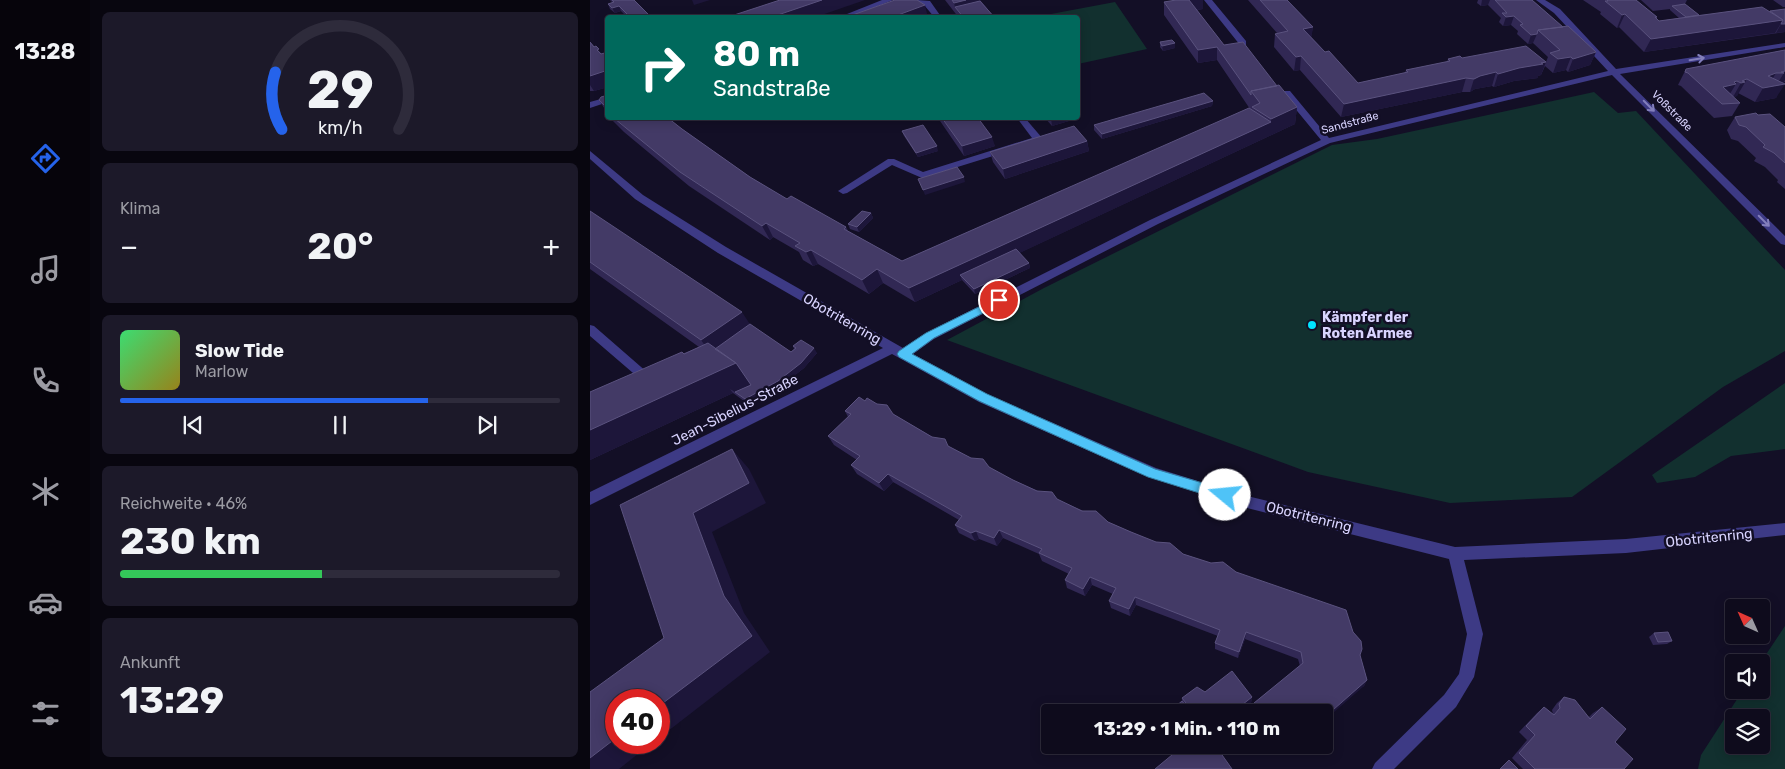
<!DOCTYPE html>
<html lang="de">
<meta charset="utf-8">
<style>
:root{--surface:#0e0b1c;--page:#1c1929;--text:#f1f3f6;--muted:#9b9ba3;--line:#2e2b3b;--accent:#2563eb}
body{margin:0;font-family:Rubik,sans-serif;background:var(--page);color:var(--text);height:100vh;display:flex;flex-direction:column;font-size:19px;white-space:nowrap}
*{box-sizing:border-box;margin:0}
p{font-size:16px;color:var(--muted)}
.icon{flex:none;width:28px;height:28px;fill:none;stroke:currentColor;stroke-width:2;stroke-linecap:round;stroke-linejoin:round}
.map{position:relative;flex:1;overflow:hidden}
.side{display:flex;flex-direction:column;gap:12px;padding:12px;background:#08060f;width:500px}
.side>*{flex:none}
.banner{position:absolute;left:15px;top:15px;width:475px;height:105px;border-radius:5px;box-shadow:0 2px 12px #0003,0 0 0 1px var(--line);background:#00695c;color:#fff;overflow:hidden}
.needle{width:32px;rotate:315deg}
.buttons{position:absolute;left:1135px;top:599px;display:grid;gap:10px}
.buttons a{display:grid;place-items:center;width:45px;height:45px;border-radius:5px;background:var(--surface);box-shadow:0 2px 12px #0003,0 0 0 1px var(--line);font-size:25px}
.speed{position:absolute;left:15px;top:689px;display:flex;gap:10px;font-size:25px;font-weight:700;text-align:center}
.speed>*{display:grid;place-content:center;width:65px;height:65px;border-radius:50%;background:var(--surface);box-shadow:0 2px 12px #0003,0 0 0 1px var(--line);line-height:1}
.speed .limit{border:8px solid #d22;background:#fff;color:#111}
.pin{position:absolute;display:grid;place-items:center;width:42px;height:42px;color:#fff;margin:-21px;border:2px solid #fff;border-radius:50%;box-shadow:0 1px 5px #0007}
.me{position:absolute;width:55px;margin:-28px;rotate:287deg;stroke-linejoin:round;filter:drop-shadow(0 0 4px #0008)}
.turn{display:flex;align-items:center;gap:18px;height:105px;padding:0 25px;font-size:22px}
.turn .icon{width:65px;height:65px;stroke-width:2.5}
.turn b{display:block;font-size:35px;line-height:42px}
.big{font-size:38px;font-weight:700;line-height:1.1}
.side .tile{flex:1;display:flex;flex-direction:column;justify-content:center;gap:8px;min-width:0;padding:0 18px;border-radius:8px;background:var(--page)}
.side .dial{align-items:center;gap:0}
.dial svg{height:130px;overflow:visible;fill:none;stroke:var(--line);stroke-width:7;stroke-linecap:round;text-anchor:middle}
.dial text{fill:var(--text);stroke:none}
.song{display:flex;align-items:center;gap:15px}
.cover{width:60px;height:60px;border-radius:8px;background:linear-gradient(135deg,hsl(140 70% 55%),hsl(50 70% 35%))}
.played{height:5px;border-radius:2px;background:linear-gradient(90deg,var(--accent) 70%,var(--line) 70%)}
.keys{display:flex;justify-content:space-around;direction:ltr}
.heat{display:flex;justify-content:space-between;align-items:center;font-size:28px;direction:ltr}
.charge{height:8px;border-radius:4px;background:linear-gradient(90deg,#34c759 46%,var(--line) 0)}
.trip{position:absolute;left:451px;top:704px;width:292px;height:50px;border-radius:5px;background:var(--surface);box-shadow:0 2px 12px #0003,0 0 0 1px var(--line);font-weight:700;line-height:50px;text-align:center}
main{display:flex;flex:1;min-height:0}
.menu{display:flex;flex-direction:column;width:90px;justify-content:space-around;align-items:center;background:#06040b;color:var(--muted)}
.menu .icon{width:35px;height:35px}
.menu .current{color:var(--accent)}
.menu b{font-size:22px;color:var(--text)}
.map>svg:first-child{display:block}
.green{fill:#12302f;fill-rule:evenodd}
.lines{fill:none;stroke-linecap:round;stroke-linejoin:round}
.minor{fill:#3d3a85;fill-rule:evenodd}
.wall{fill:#312854}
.shaded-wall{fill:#1d163a}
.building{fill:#433a66;stroke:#5a527e}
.oneway{stroke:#837fbc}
.route{fill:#4fc3f7;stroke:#337fa1}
.poi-dot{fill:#00e5ff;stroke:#130f26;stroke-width:2}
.labels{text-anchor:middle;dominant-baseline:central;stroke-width:5;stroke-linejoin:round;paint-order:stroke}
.far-street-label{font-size:11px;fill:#d9d4ff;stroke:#130f26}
.poi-label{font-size:14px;font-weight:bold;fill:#d9d4ff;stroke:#130f26;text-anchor:start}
.street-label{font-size:14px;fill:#d9d4ff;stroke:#130f26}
</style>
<main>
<nav class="menu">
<b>13:28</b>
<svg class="icon current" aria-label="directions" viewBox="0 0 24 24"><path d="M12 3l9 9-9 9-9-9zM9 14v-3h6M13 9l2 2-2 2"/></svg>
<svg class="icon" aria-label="music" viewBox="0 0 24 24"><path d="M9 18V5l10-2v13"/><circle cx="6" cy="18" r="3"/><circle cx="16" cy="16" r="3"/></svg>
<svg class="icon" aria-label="phone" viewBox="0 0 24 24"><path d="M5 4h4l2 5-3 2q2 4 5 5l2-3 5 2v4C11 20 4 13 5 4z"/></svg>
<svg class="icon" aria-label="climate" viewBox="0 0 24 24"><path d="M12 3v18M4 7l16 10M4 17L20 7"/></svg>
<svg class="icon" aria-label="car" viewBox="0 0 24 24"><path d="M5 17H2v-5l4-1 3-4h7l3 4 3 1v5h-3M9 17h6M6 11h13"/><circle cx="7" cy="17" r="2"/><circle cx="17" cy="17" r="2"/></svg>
<svg class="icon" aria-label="filters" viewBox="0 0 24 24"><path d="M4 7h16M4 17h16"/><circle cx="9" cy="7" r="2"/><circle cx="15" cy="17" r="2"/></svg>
</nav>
<section class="side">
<div class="tile dial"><svg viewBox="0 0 100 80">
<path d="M14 69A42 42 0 1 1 86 69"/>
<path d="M14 69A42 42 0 0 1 10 34" stroke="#2563eb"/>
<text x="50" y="56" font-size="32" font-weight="700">29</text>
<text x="50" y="72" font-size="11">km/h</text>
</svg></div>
<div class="tile"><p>Klima</p>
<div class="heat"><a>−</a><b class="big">20°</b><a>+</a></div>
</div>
<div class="tile">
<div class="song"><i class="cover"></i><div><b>Slow Tide</b><p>Marlow</p></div></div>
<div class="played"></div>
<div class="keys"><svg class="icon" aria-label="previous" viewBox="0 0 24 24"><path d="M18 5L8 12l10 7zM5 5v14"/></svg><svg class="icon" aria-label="pause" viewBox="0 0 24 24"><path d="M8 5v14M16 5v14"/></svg><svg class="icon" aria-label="next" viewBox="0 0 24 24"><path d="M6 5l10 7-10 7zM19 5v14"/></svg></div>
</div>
<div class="tile"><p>Reichweite · 46%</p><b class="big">230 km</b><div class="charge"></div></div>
<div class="tile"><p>Ankunft</p><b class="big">13:29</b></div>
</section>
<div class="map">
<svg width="1195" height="769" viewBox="0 0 1195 769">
<rect width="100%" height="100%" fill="#130f26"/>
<!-- green -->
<path class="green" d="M525,2L557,49L488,64V18L445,17Z
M1004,92L1028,113L1046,111L1195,270V351L1133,387L982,497L860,503L718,472L357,340L454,288L742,145L787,139Z
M1195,383V449L1141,456L1105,477L1067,483L1062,475Z
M1195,626V769H1108L1111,755L1153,690H1171V662ZM1144,718H1171V745H1144Z"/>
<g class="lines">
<!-- minor -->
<path class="minor" d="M292,0H303L258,18H247Z
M327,0L340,1L352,18H345L334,5Z
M614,0H622L656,41V45H650Z
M946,0H955L970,9L1026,69L1195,43V47L1030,74L1195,236V245L1191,244L1022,75L740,143L568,224L344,339L323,354L397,394L566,468L653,495L865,547L1036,539L1195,523V535L1036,553L874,560L893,634L884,677L866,707L804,769H782L785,763L854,695L869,674L877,634L859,559L653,507L558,477L389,402L302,354L0,505V492L293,348L128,253L45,199L0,159V151L53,195L136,247L313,348L336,333L560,220L731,140L694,95V91H700L739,138L1018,71L964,13Z
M18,97V102L0,108V102Z
M427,118H435L453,139L451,141L332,178L302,165L257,193L253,194L248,191L298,159H304L333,172L442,138Z
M0,325L4,326L58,373L60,376L58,379H50L0,336Z"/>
</g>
<!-- wall -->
<path class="wall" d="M20,0H44L58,14L60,18H32L31,16L35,15L31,11L25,13L20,9L18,4L23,3Z
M355,0H390L405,18H369Z
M582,0H613V9L607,10L634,45L687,86L707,107L705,124L429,253L439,263L440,268L385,294L372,280L325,302L293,283L279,294L228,264L223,266L213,260L209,252L183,237L180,240L99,186L34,132L20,118H78L92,129L160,177L197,199L256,227L258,231L312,261L660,109L627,60L608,63L574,15V2L582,1Z
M658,0H697L723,27L721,37L735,52L768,83L815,73L816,70L857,62L858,59L872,58L956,62L958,57L943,43L938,44L927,34L928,31L921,25L913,26L909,22L911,18L898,5L891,6L887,3L888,0H942L973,27L1006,52L1000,65L978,72L976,70L963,73L955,66L951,75L948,76V78L924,81L904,87L902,86L885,89L880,92H872L751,117L710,70L704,71L684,47L685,34L687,33Z
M993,0H1046L1067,17V19L1069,21L1089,18L1080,10V9L1063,11L1051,0H1097L1095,4L1109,15L1179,11L1195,9V32L1054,52L1029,27L1027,28L1010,14L1011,12Z
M1183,0H1195V7H1193Z
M0,42L12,54L18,52V87L4,91H0Z
M570,42L585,48L573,51L570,47Z
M1195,50V82L1192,83L1186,98L1165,102L1148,93L1147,96L1143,97L1150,103L1142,116L1124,118L1091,86L1088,85L1096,69Z
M18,95V114L9,100Z
M623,101L622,106L512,139L504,130V125Z
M488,108L489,118L462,126L455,118H488Z
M1168,115L1195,127V189L1187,182L1188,180L1175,167L1164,161L1166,158L1148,141L1141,139L1137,130L1145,117Z
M348,118H388L405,146L374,156Z
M312,131L348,151L328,157L314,136Z
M497,141L499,151L415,179L403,162L400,152Z
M0,211L160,324L201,352L204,349L203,346L227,353L214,368L191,386L158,404L143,393L0,460V392L109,347L0,269Z
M281,213L283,218L269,232L260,229L258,224Z
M255,411L303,414L358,446L423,480L541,532L593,554L646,572L770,655L777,680L774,686L735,712H665L663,709L664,703L710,666L708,659L655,639L648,658L625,649V643L628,636L546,605L540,616L521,608L519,601L523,594L502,585L495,596L477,588L475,580L479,574L452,561L449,554L413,538L407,546L389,539L385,541L369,533L365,525L369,520L303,482L294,491L267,474L261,465L267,460L244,445L238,436L258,417Z
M1064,633L1082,641L1077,644L1063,645L1059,637Z
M615,692L662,697L661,703L649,712H587L585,710V707L592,701V698Z
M974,697L999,717L1003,713L1012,707L1034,769H933L922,758L937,740L929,732L947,713L954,707L963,714L962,710L967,703Z
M691,745H707L697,754Z"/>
<!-- shaded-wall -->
<path class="shaded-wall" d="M102,0H120L104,5Z
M232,0H275L223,18H179Z
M376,0H390L392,10L365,7L364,3Z
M598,0H613V9L598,11Z
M892,0H900L898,5L891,6Z
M335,5L338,18H300Z
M29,6L31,11L25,13L22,8Z
M58,14L60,18H46Z
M1035,14L1029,27L1027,28L1032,15Z
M924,16L921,25L913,26L916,17Z
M1193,20L1185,33L1054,52L1061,39Z
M1191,24H1195V32L1186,33Z
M723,27L721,40L713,29Z
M947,34L943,43L938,44L941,35Z
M585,43V48L573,51L572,46Z
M627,47V60L608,63V50Z
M1006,52L1000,65L978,72L983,59Z
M711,56L710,70L704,71L706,57Z
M981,57L976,70L963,73L968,59Z
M956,62L951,75L948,76V78L924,81L904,87L908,74L929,68Z
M18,70V87L4,91L0,85V76Z
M1195,71V80L1194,82L1187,84L1194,73L1191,72Z
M906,72L902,86L885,89L880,92L884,79L890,76Z
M1186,73L1178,86V76Z
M876,78L872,92L751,117L754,104Z
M1157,79L1147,96L1143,97L1152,81Z
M1147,81L1146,84L1138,97L1133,87L1144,82Z
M1195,84L1186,98L1165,102L1173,88Z
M623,101L622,106L512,139V134Z
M707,107L705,124L374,279L370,275L372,280L325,302L319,288L681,122V119Z
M488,108L489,118L462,126L461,118H488Z
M402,137L405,146L374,156L372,146Z
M497,141L499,151L415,179L413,169Z
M347,146L348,151L328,157L326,153Z
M374,177L375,182L335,195L333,190Z
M281,213L283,218L269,232L267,227Z
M176,223L183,237L180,240L172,226Z
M221,250L228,264L223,266L216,252Z
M439,263L440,268L385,294L384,289Z
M287,269L293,283L279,294L272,280Z
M152,312L163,329L120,353L111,340Z
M224,348L227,353L214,368L191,386L158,404L155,399Z
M146,363L161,385L145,392L140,389L143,393L0,460V430Z
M142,449L159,469L176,503L122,532L154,613L180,652L69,738V706L103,513Z
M298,474L303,482L294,491L289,483Z
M409,530L413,538L407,546L404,538Z
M386,531L389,539L385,541L381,533Z
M500,577L502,585L495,596L493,589Z
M545,597L546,605L540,616L539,609Z
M656,632L655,639L648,658L649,652Z
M777,680L774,686L735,720V717Z
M662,697L661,703L649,712H643Z
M26,738V742H63L29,769H0V758Z
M704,745H707L697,754L700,749Z"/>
<!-- building -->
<path class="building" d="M22,0H44L58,14L46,18H32L31,16L37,14L29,6L22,8L18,4L24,2Z
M190,0H232L179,18H135Z
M305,0H327L335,5L300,18H254Z
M362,0H376L364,3Z
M586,0H599L634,45L653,42L687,86L661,91V95L627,47L608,50L574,2Z
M670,0H697L723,27L713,29L735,52L739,51L768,83L818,72L816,70L860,61L858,59L870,56L872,58L936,46L956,62L951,63L953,64L929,68L908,74L906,72L890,76L884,79L876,78L754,104L711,56L706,57L685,34L698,31Z
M905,0H942L973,27L948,30L947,34L941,35L930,25L933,24L924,16L916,17L912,13H917Z
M1017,0H1046L1067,17H1065L1069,21L1172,7L1193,20L1061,39L1035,14L1032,15L1015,1H1018Z
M390,1L405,18H374L365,7Z
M1095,4L1109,15L1096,17L1082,6Z
M1195,9V24H1191L1193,20L1180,11Z
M978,26L1006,52L983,59L981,57L968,59L960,53L970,50L948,30Z
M582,40L585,43L572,46L570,42Z
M0,42L4,47L6,46L9,49L7,50L11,54L18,52V70L0,76Z
M1195,50V71L1191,72L1194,73H1186L1178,76L1195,84L1173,88L1157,79L1152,81L1155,82L1151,83L1147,81L1144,82L1146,84L1133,87L1150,103L1132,104L1098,73L1095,72L1096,69Z
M689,85L707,107L681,119L662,107L670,103L661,91Z
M614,93L623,101L512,134L504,125Z
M18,95V109L9,100L11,97Z
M659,108L681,122L319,288L287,269L272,280L221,250L216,252L205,246L210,243L176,223L172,226L90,172L25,119L28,118H78L92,129L160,177L197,199L201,196L256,227L254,229L312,261Z
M1166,113L1168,115L1180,114L1195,127V163L1184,153L1173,147L1175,145L1156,127L1149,125L1145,117Z
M352,118H388L402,137L372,146Z
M333,125L347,146L326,153L312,131Z
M484,126L497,141L413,169L400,152Z
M367,167L374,177L333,190L328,179Z
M0,211L152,312L111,340L0,262Z
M272,211L281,213L267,227L258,224Z
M426,249L439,263L384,289L370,275Z
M160,324L201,352L206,348L203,346L211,340L224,348L211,363L188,381L155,399L145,392L161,385L146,363L125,349Z
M118,343L146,363L0,430V392L92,352L94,354Z
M269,397L275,401L277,398L287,404L297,405L303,414L342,437L355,439L358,446L381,458L393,459L399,467L423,480L447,491L462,492L467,499L492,511H506L518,522L541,532L566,542L580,543L593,554L621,563L633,562L646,572L756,610L763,632L771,641L772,649L770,655L777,680L735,717V712H671L664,703L713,663L711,652L656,632L649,652L625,643L630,630L545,597L539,609L519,601L526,588L500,577L493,589L475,580L482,568L449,553L452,549L409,530L404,538L386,531L381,533L365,525L372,516L298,474L289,483L261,465L270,456L238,436L261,414L255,411Z
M142,449L159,483L103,513L134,596L162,636L69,706V700H26V738L0,758V692L74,638L30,505Z
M1078,632L1082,641L1068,642L1064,633Z
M642,671L662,697L643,712H603L592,698L607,687L615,692Z
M974,697L985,700L1000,719L1012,707L1036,729L1025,742L1043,759L1034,769H945L929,753L945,735L936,726L954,707L964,715L970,708L969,704Z
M592,701L601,712H589L585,707Z
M594,745H625L642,769H565Z
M697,745H704L700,749Z
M919,760L928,769H910Z"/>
<!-- one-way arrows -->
<defs><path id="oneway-shaft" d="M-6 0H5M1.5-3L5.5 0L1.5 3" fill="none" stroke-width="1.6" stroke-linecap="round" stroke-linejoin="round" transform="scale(1.25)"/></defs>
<g class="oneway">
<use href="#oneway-shaft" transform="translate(1107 59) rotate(-9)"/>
<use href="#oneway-shaft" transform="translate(1059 106) rotate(45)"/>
<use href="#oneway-shaft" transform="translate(1174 221) rotate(45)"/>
</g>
<!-- route -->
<path class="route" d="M409,297L413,298L414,300L413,303L344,338L322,354L397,394L565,469L640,491L641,495L640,499L635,501L558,477L389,401L309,357L307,354L309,351L336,333Z"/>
<!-- markers -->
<circle class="poi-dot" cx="722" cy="325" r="5"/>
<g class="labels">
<!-- far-street labels -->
<g class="far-street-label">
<text transform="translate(1082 111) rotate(45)">Voßstraße</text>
<text transform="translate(760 123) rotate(-15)">Sandstraße</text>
</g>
<!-- poi labels -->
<g class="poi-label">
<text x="732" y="317">Kämpfer der<tspan x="732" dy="16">Roten Armee</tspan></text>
</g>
<!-- street labels -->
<g class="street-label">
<text transform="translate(252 319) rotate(30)">Obotritenring</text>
<text transform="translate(145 410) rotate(-27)">Jean-Sibelius-Straße</text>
<text transform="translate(719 517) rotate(14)">Obotritenring</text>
<text transform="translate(1119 538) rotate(-6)">Obotritenring</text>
</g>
</g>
</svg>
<div class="buttons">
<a><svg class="needle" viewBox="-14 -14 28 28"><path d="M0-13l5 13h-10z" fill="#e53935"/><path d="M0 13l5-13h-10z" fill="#9b9ba3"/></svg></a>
<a><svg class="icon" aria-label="sound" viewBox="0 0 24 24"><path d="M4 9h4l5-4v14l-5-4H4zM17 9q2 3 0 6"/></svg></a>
<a><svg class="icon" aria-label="layers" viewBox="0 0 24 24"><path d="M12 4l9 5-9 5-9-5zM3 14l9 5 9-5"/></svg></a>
</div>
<div class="speed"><div class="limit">40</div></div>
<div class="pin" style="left:409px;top:300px;background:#d93025"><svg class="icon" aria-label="arrive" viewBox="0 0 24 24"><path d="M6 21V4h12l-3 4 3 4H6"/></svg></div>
<svg class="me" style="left:635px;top:495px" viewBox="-20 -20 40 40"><circle r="19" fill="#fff"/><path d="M0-13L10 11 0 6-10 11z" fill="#4fc3f7"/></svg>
<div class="trip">13:29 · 1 Min. · 110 m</div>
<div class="banner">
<div class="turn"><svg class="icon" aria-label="right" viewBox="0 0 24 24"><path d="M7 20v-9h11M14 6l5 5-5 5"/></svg><div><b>80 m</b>Sandstraße</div></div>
</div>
</div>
</main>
